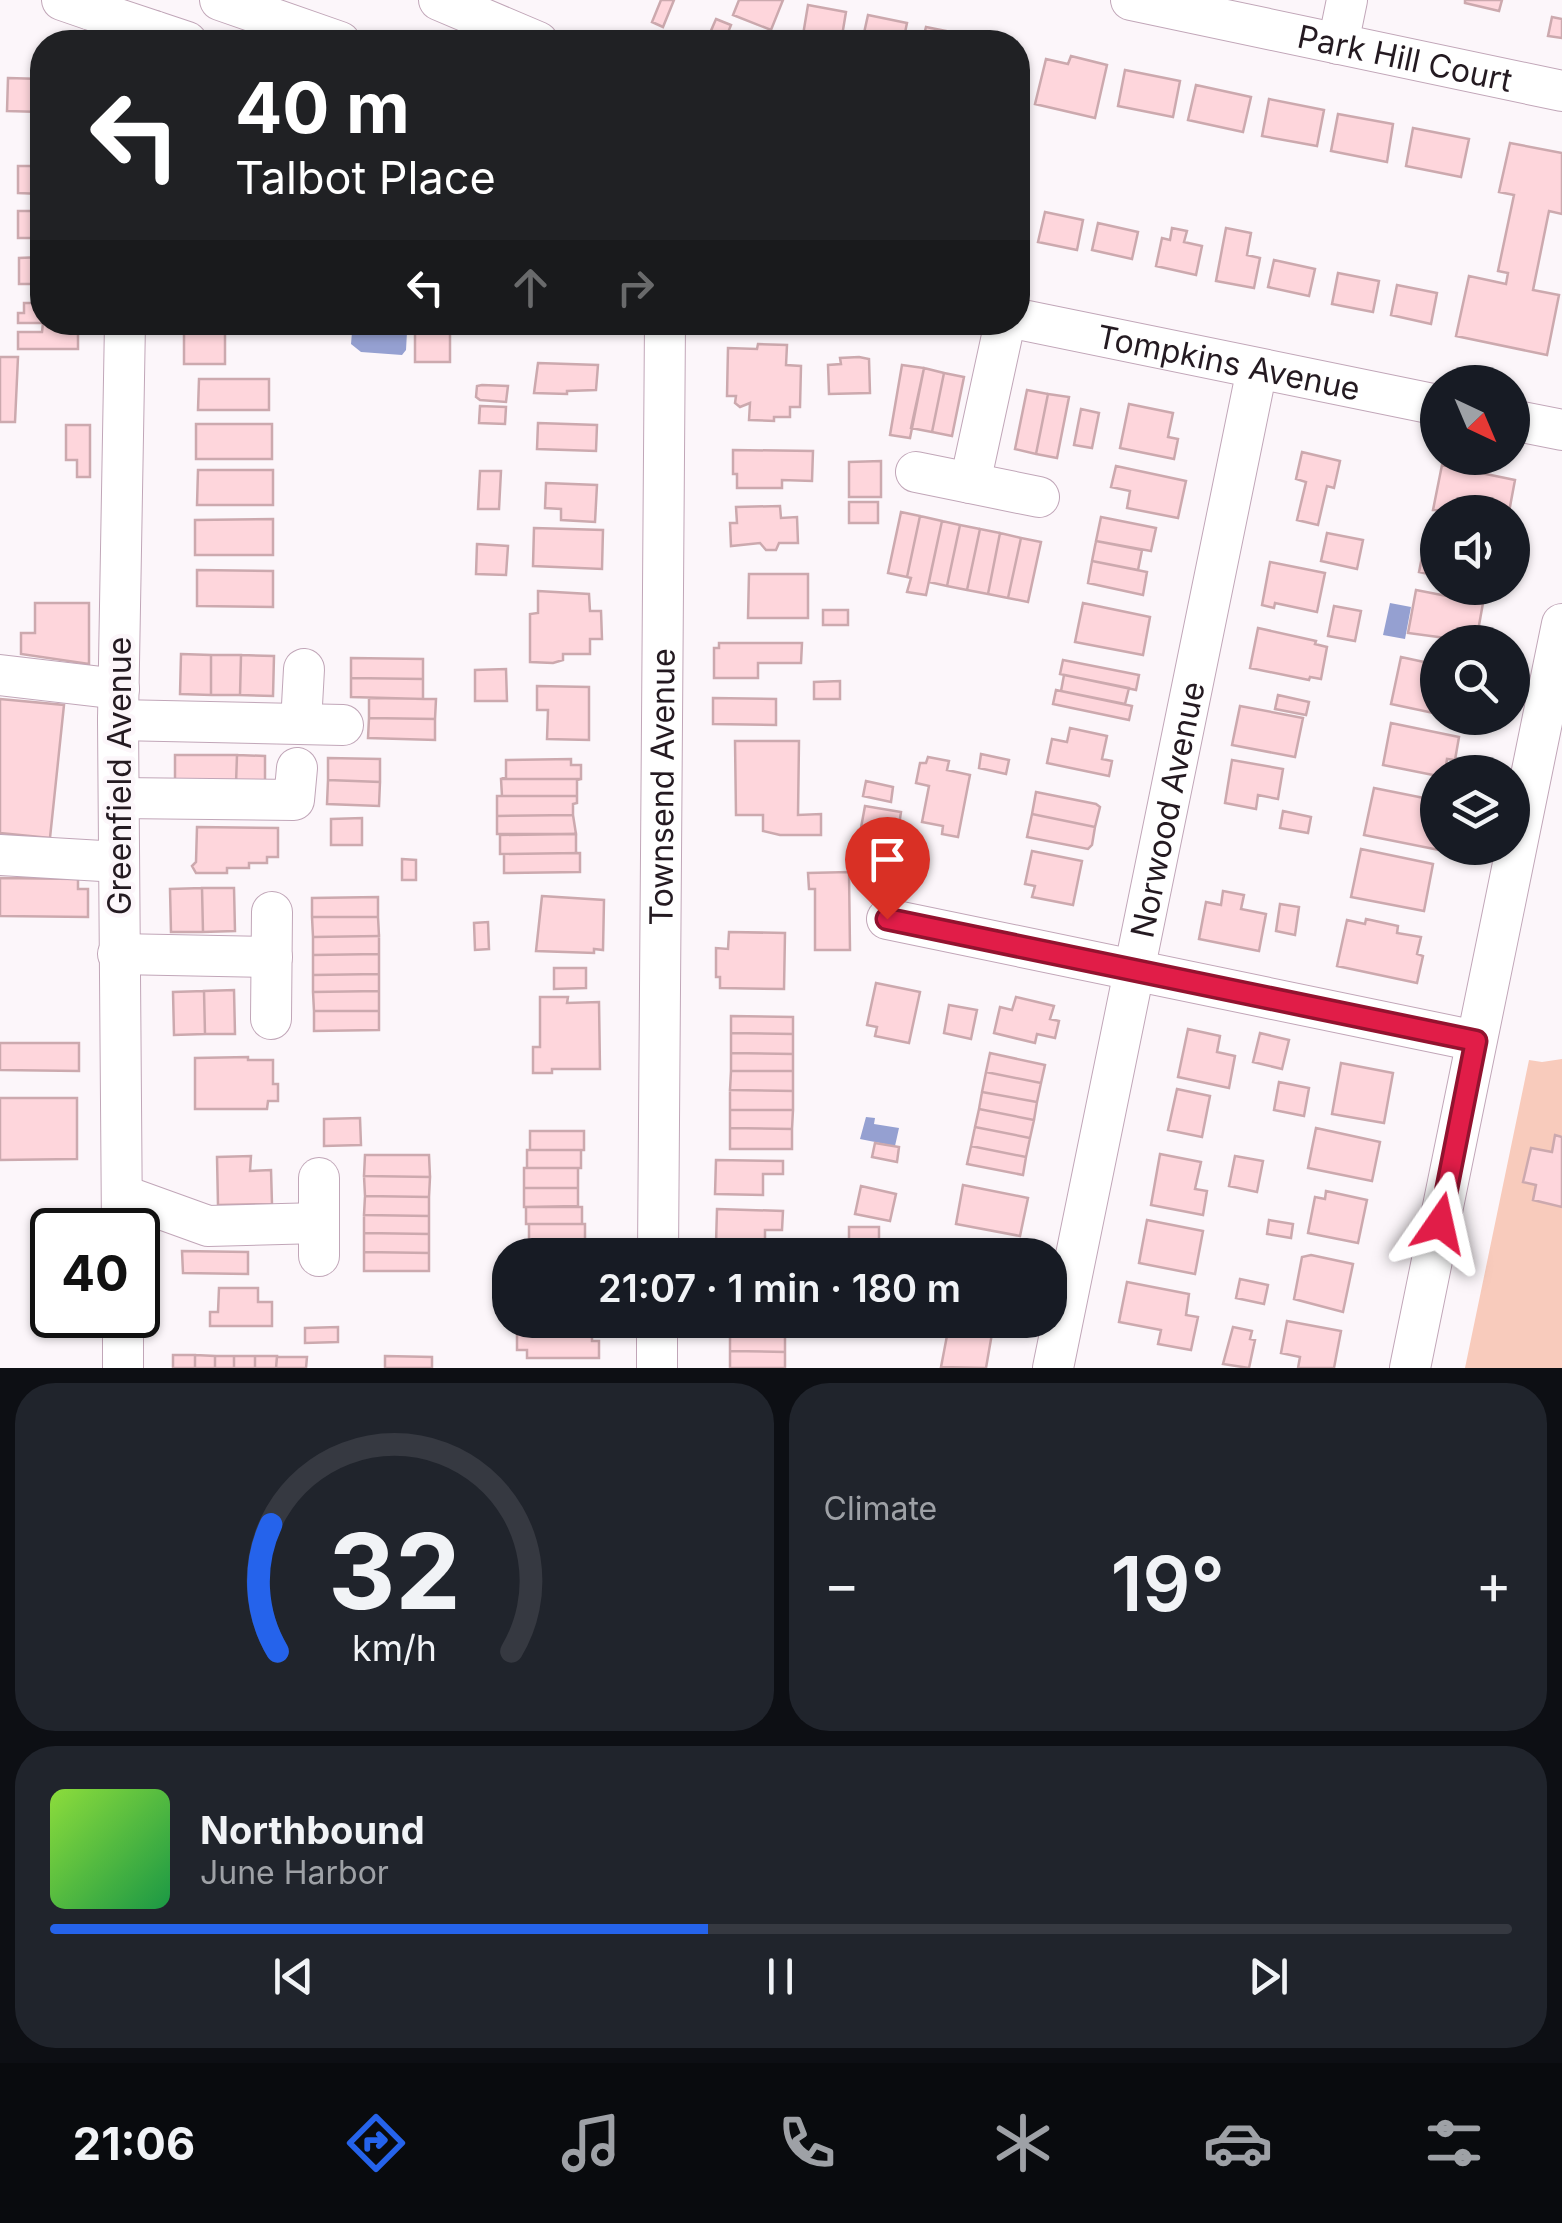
<!DOCTYPE html>
<meta charset="utf-8">
<style>
:root{--surface:#171b24;--page:#20242c;--text:#f1f3f6;--muted:#9ea1a6;--line:#363941;--accent:#2563eb}
body{margin:0;font-family:Inter,sans-serif;background:var(--page);color:var(--text);height:100vh;display:flex;flex-direction:column;font-size:38px;white-space:nowrap}
*{box-sizing:border-box;margin:0}
p{font-size:32px;color:var(--muted)}
.icon{flex:none;width:55px;height:55px;fill:none;stroke:currentColor;stroke-width:2;stroke-linecap:round;stroke-linejoin:round}
.map{position:relative;height:1368px;overflow:hidden}
.details{display:flex;flex-direction:column;gap:15px;padding:15px;background:#0d0f14;flex:1}
.details>*{flex:none}
.hud{position:absolute;left:30px;top:30px;width:1000px;height:305px;border-radius:40px;box-shadow:0 2px 8px #0004;background:#202124;color:#fff;overflow:hidden}
.needle{width:65px;rotate:136deg}
.buttons{position:absolute;left:1420px;top:365px;display:grid;gap:20px}
.buttons a{display:grid;place-items:center;width:110px;height:110px;border-radius:50%;background:var(--surface);box-shadow:0 2px 8px #0004;font-size:50px}
.speed{position:absolute;left:30px;top:1208px;display:flex;gap:20px;font-size:50px;font-weight:700;text-align:center}
.speed>*{display:grid;place-content:center;width:130px;height:130px;border-radius:50%;background:var(--surface);box-shadow:0 2px 8px #0004;line-height:1}
.speed .limit{border:5px solid #111;border-radius:15px;background:#fff;color:#111}
.pin{position:absolute;display:grid;place-items:center;width:85px;height:85px;color:#fff;margin:-102px -42px;border-radius:50% 50% 50% 0;rotate:-45deg;box-shadow:0 0 10px #0007}
.pin .icon{rotate:45deg}
.me{position:absolute;width:110px;margin:-55px;rotate:11deg;stroke-linejoin:round;filter:drop-shadow(0 0 8px #0008)}
.turn{display:flex;align-items:center;gap:35px;height:210px;padding:0 40px;font-size:45px}
.turn .icon{width:130px;height:130px;stroke-width:2.5}
.turn b{display:block;font-size:70px;line-height:85px}
.lanes{display:flex;align-items:center;height:95px;padding:0 40px;background:#0003;justify-content:center;gap:50px;direction:ltr}
.lanes .off{opacity:.35}
.big{font-size:75px;font-weight:600;line-height:1.1}
.details .widget{flex:1;display:flex;flex-direction:column;justify-content:center;gap:15px;min-width:0;padding:0 35px;border-radius:40px;background:var(--page)}
.details .dial{align-items:center;gap:0}
.dial svg{height:260px;overflow:visible;fill:none;stroke:var(--line);stroke-width:7;stroke-linecap:round;text-anchor:middle}
.dial text{fill:var(--text);stroke:none}
.song{display:flex;align-items:center;gap:30px}
.cover{width:120px;height:120px;border-radius:15px;background:linear-gradient(135deg,hsl(90 70% 55%),hsl(140 70% 35%))}
.played{height:10px;border-radius:5px;background:linear-gradient(90deg,var(--accent) 45%,var(--line) 45%)}
.keys{display:flex;justify-content:space-around;direction:ltr}
.heat{display:flex;justify-content:space-between;align-items:center;font-size:55px;direction:ltr}
.details .tiles{flex:1;display:grid;gap:15px;grid-template-columns:1fr 1fr}
.widget:last-child{grid-column:span 2}
.trip{position:absolute;left:492px;top:1238px;width:575px;height:100px;border-radius:40px;background:var(--surface);box-shadow:0 2px 8px #0004;font-weight:600;line-height:100px;text-align:center}
.menu{display:flex;height:160px;justify-content:space-around;align-items:center;background:#090b0e;color:var(--muted)}
.menu .icon{width:70px;height:70px}
.menu .on{color:var(--accent)}
.menu b{font-size:45px;color:var(--text)}
.map>svg:first-child{display:block}
.green{fill:#f8cbbc}
.water{fill:#95a0d1}
.building{fill:#fed6dc;stroke:#cca9ae;stroke-width:2.5}
.lines{fill:none;stroke-linecap:round;stroke-linejoin:round}
.minor-casing{stroke:#c1a6b8;stroke-width:42}
.minor{stroke:#fff;stroke-width:40}
.minor-bridge-casing{stroke:#c1a6b8;stroke-width:42;stroke-linecap:butt}
.minor-bridge{stroke:#fff;stroke-width:40}
.route-casing{stroke:#92132f;stroke-width:25}
.route{stroke:#e11d48;stroke-width:18}
.labels{text-anchor:middle;dominant-baseline:central;stroke-width:9;stroke-linejoin:round;paint-order:stroke}
.street-label{font-size:32px;fill:#241a21;stroke:#fcf6fa}
</style>
<div class="map">
<svg width="1562" height="1368" viewBox="0 0 1562 1368">
<rect width="100%" height="100%" fill="#fcf6fa"/>
<!-- green -->
<path class="green" d="M1562,1059V1368H1465L1529,1060L1542,1062Z"/>
<!-- water -->
<path class="water" d="M363,325L404,327L407,332L406,350L402,355L361,352L351,344L352,332Z
M1390,603L1411,607L1405,639L1383,635Z
M866,1117L875,1118L874,1124L899,1128L895,1146L860,1139Z"/>
<!-- building -->
<path class="building" d="M661,0H674L663,27L652,22Z
M739,0H783L771,30L733,15Z
M1465,0H1502L1499,11L1465,3Z
M808,5L846,12L841,42L802,41Z
M868,15L907,23L903,42H862Z
M1552,17L1562,19V38L1548,36Z
M716,19L731,25L725,40L710,33Z
M926,27L966,35L964,42H922Z
M1071,56L1107,65L1095,118L1035,104L1046,59L1068,64Z
M1125,70L1180,81L1173,117L1118,106Z
M8,78L42,79V112L7,111Z
M1196,85L1251,97L1243,132L1188,120Z
M1269,99L1324,110L1317,146L1262,136Z
M1338,114L1393,124L1387,162L1331,151Z
M1413,128L1469,139L1461,177L1406,166Z
M1510,143L1562,153V214L1549,211L1533,290L1559,295L1547,355L1456,336L1469,276L1506,284L1508,273L1498,271L1514,195L1499,192Z
M18,166H42V194L18,193Z
M1018,182L1026,184L1018,229Z
M18,211H42V238H18Z
M1045,212L1083,220L1077,250L1038,242Z
M1098,223L1138,232L1132,259L1092,250Z
M1172,228L1187,231L1184,242L1202,246L1196,275L1156,266L1162,238L1170,240Z
M1226,228L1251,233L1247,255L1260,258L1254,288L1216,281Z
M42,257V284H19V258Z
M1274,260L1315,269L1309,296L1268,287Z
M1338,273L1379,281L1373,312L1332,304Z
M1397,285L1437,293L1431,324L1391,315Z
M24,303H42V322H78V349H18V332H42L43,323H18V313H24Z
M184,322H247V324L225,323V332H184Z
M415,322H450V362H415Z
M184,332H225V364H184Z
M758,344L787,345L786,365L801,366L800,407H790V417H774V421L749,420L750,403L740,407L735,403L736,396H727L728,348L757,349Z
M0,357H18L15,422H0Z
M859,357L869,359L870,393L829,394L828,365L841,364L840,358Z
M538,363L598,365L596,390L567,391V394L534,393Z
M902,365L924,368L910,438L890,435Z
M924,368L944,373L932,432L911,428Z
M944,373L964,377L952,436L932,432Z
M199,379H269V410H198Z
M482,385L508,386L506,402L480,400L476,397L477,386Z
M1027,390L1048,394L1036,454L1015,449Z
M1048,394L1069,397L1057,458L1036,454Z
M1129,404L1173,413L1168,437L1178,439L1174,459L1120,448Z
M480,406L506,407L505,424L479,423Z
M1081,409L1099,413L1092,448L1074,445Z
M538,423L597,425L596,451L537,449Z
M196,424H272V459H196Z
M66,425H90V477H77V460H66Z
M733,450L813,451L812,481L782,480V488H737V474H733Z
M1302,452L1340,461L1334,488L1327,486L1318,525L1297,520L1306,482L1296,479Z
M881,461V497H849V462Z
M1442,465L1515,480L1509,512L1433,510Z
M1116,466L1186,481L1178,518L1127,508L1130,491L1111,487Z
M198,470H273V505H197Z
M480,471H501L499,509H478Z
M546,483L597,485L595,522L561,520V509L545,508Z
M849,502H878V523H849Z
M780,506L781,518L797,517L798,543H779L776,550H766L760,543L731,546L730,523H737L736,507Z
M901,512L920,516L907,577L888,573Z
M920,516L942,521L926,595L907,592L911,578L907,577Z
M1101,517L1156,528L1151,551L1096,541Z
M273,519V555H195V520Z
M942,521L960,525L947,586L929,582Z
M960,525L980,529L967,590L947,586Z
M1428,527L1438,529V576L1419,572Z
M534,528L603,530L602,569L533,566Z
M980,529L1000,533L988,594L967,590Z
M1000,533L1021,538L1008,598L988,594Z
M1327,533L1363,540L1357,569L1321,561Z
M1021,538L1041,542L1028,602L1008,598Z
M1096,541L1142,550L1138,570L1092,561Z
M477,544L508,546L506,575L476,574Z
M1092,561L1147,572L1143,595L1088,583Z
M1270,562L1325,573L1317,612L1275,603L1274,608L1262,605Z
M197,570L273,571V607L197,606Z
M749,574H808V618H748Z
M1416,590L1483,603L1476,642L1408,633Z
M538,591L589,594L590,611H601L602,639H590V654H563V660L553,663L530,662V614L538,613Z
M35,603H89V664L21,654V633H35Z
M1083,603L1150,617L1143,655L1075,642Z
M1334,606L1361,611L1355,641L1328,636Z
M823,610H848V625H823Z
M1258,628L1316,641L1315,644L1327,647L1321,679L1310,677L1309,680L1250,668Z
M719,643H802L801,663H758V678H714V648H719Z
M181,654L211,655V695L180,694Z
M211,655H241L240,695H211Z
M241,655L274,656L273,696L240,695Z
M1401,657L1438,665V714L1391,704Z
M351,658L423,659V679L351,678Z
M1063,660L1139,675L1136,690L1060,674Z
M506,669L507,701H475V670Z
M1064,675L1129,688L1125,704L1061,691Z
M351,678L423,679V699L351,697Z
M840,681V699H814V682Z
M537,686L589,687V740L547,739L548,710H537Z
M1056,690L1132,706L1129,720L1053,704Z
M1278,695L1309,702L1306,715L1275,709Z
M369,698L436,699L435,719L369,718Z
M713,698L776,699V725L713,724Z
M0,699L64,705L50,838L0,833Z
M1240,706L1303,718L1295,757L1232,745Z
M369,718L435,719V740L368,738Z
M1391,723L1459,737L1455,760L1447,759L1445,772H1438V776L1383,765Z
M1070,728L1107,736L1102,759L1112,761L1109,776L1047,763L1052,739L1067,742Z
M735,741H799L798,815L821,814V835H780L763,831V815H736Z
M981,754L1009,760L1006,774L979,768Z
M175,755H237L236,784L175,783Z
M237,755L265,756V784H236Z
M928,757L949,761L947,770L970,775L958,837L942,834L943,826L922,822L929,786L916,783L920,763H926Z
M328,758L380,759V782L328,780Z
M571,759V765H581V779H501L506,777V760Z
M1232,760L1283,769L1278,799L1258,795L1256,809L1225,803Z
M501,779H581L577,780V796H502Z
M328,780L380,782L379,806L327,804Z
M866,781L893,787L891,802L863,796Z
M1374,788L1434,800L1431,820L1438,822L1439,850L1364,835Z
M1036,792L1096,804L1100,807L1095,827L1032,814Z
M497,796H577V803L573,804V815L497,816Z
M865,806L901,812L895,851L858,844Z
M1283,811L1311,817L1308,833L1280,828Z
M1032,814L1095,827L1092,845L1088,849L1027,837Z
M573,815L576,834H497V816Z
M362,818V845H331V819Z
M197,827L278,828V857H267V863H249V868H227V873H196L192,866L196,862Z
M576,834V853L500,854V835Z
M1361,849L1433,864L1424,911L1351,897Z
M1032,851L1082,861L1073,905L1032,897L1035,886L1025,884Z
M580,853V872L504,873V854Z
M402,859L416,860V880H402Z
M849,872L850,950H815V889H809L808,873Z
M0,878L78,879V889H88V917L0,916Z
M202,888L203,932H171L170,889Z
M202,888H234L235,931L203,932Z
M1223,891L1244,895L1241,909L1266,914L1259,951L1199,939L1206,902L1221,905Z
M542,896L604,900L603,950L594,949V953L536,951Z
M378,897V917H312V898Z
M1280,904L1299,907L1295,935L1276,931Z
M312,917H378L379,936L313,937Z
M1366,919L1398,926L1397,933L1421,937L1417,954L1423,956L1417,983L1337,966L1347,920L1365,924Z
M488,922L489,949L475,950L474,923Z
M729,932L785,933L784,989L720,988V977H716V948L728,949Z
M379,936V954L313,955V937Z
M379,954V974L313,975V955Z
M554,968H586V988L554,989Z
M379,974V991L313,992V975Z
M876,983L920,992L909,1043L875,1036L877,1027L867,1025Z
M234,990L235,1034H205L204,991Z
M204,991L205,1034L174,1035L173,992Z
M379,991V1011H314L313,992Z
M540,997H568L567,1003L599,1002L600,1069H552V1073H533V1047H540Z
M1016,997L1054,1006L1050,1019L1059,1021L1055,1038L1037,1034L1035,1043L994,1033L1000,1007L1012,1010Z
M949,1005L977,1010L971,1039L944,1033Z
M314,1011H379V1030L314,1031Z
M731,1016L793,1017V1034L731,1033Z
M1188,1029L1220,1036L1217,1052L1235,1056L1229,1088L1178,1077Z
M731,1033L793,1034V1054L731,1053Z
M1260,1033L1289,1040L1282,1069L1253,1062Z
M0,1043H79V1071L0,1070Z
M731,1053L793,1054V1071H731Z
M990,1053L1045,1065L1041,1083L986,1072Z
M248,1057V1060H273V1084H278V1101H268L267,1109H195V1058Z
M1341,1063L1393,1073L1384,1123L1332,1114Z
M731,1071H793V1091L730,1090Z
M986,1072L1041,1083L1037,1102L982,1092Z
M1279,1082L1309,1088L1304,1116L1274,1110Z
M1177,1089L1210,1096L1202,1137L1168,1130Z
M730,1090L793,1091V1110H730Z
M982,1092L1037,1102L1034,1120L979,1109Z
M0,1098H77V1159L0,1160Z
M979,1109L1034,1120L1030,1138L975,1127Z
M730,1110H793L792,1129L730,1128Z
M360,1118L361,1145L324,1146V1119Z
M975,1127L1030,1138L1026,1157L971,1146Z
M730,1128L792,1129V1149H730Z
M1316,1128L1380,1142L1372,1181L1308,1168Z
M530,1131H584V1150H530Z
M1555,1135L1562,1137V1207L1533,1200L1536,1185L1523,1182L1531,1148L1552,1152Z
M875,1143L899,1147L897,1162L872,1157Z
M971,1146L1026,1157L1023,1175L967,1164Z
M527,1150H581V1168H527Z
M1160,1154L1201,1162L1195,1189L1207,1191L1203,1215L1151,1205Z
M365,1155H429L430,1177L364,1176Z
M251,1156L250,1171L271,1170L272,1204L218,1205L217,1157Z
M1235,1156L1263,1161L1257,1192L1229,1186Z
M716,1160L783,1161V1174H763V1195L715,1194Z
M524,1168H578V1188H524Z
M364,1176L430,1177L429,1197L365,1196Z
M963,1185L1028,1198L1020,1236L956,1224Z
M861,1186L896,1194L890,1221L855,1214Z
M524,1188H578V1206L524,1207Z
M1326,1191L1367,1200L1358,1243L1308,1233L1315,1197L1325,1199Z
M365,1196L429,1197V1216L364,1215Z
M526,1207H582V1224H526Z
M717,1209L783,1211L782,1230H765V1246L716,1244Z
M364,1215L429,1216V1234L364,1233Z
M1147,1220L1203,1231L1195,1274L1139,1263Z
M1269,1220L1293,1224L1291,1238L1267,1234Z
M529,1224H585V1245L529,1244Z
M849,1227H879V1255H849Z
M364,1233L429,1234V1253L364,1252Z
M182,1251L248,1252V1274L183,1273Z
M364,1252L429,1253V1271H364Z
M1311,1255L1353,1264L1343,1312L1294,1299L1302,1257Z
M1240,1279L1268,1285L1264,1304L1236,1298Z
M1127,1282L1189,1294L1186,1315L1198,1317L1191,1350L1158,1344L1161,1330L1119,1322Z
M219,1288H258V1302H272V1326H210V1312H218Z
M500,1294H510V1313H500Z
M527,1320H592V1341H599V1358H527V1350H517V1327H527Z
M731,1320H785V1327H730Z
M950,1320L994,1322L986,1368L941,1367Z
M1287,1321L1341,1331L1334,1368H1298L1300,1357L1281,1353Z
M338,1327V1342L305,1343V1328Z
M730,1327H785V1352L730,1351Z
M1233,1327L1252,1331L1250,1339L1255,1340L1249,1368L1223,1364Z
M730,1351L785,1352V1368H730Z
M173,1355H195V1368H173Z
M195,1355L215,1356V1368H195Z
M215,1356H234V1368H215Z
M234,1356H255V1368H234Z
M255,1356H277L276,1368H255Z
M385,1356L432,1357V1368H385Z
M277,1357H307L306,1368H276Z"/>
<g class="lines">
<!-- minor casing -->
<g class="minor-casing">
<g id="minor">
<path d="M62,0L91,10"/>
<path d="M220,0L340,42"/>
<path d="M439,0L538,42"/>
<path id="s1" d="M1131,0L1562,91"/>
<path d="M154,31L187,42"/>
<path d="M1338,44L1347,0"/>
<path id="s2" d="M1018,319L1438,405"/>
<path d="M1512,420L1562,430"/>
<path d="M916,472L1039,497"/>
<path d="M970,483L1005,322"/>
<path d="M0,675L119,689"/>
<path d="M118,720L343,725"/>
<path d="M301,723L304,669"/>
<path d="M119,798L294,800L297,768"/>
<path d="M0,855L119,862"/>
<path d="M887,919L1476,1041"/>
<path d="M118,954L272,957"/>
<path d="M271,1019L272,912"/>
<path d="M122,1195L208,1226L319,1223"/>
<path d="M122,1230L118,720L125,322"/>
<path id="s3" d="M658,1255L665,322"/>
<path d="M319,1256V1178"/>
<path d="M123,1315V1368"/>
<path d="M657,1368V1320"/>
<path id="s4" d="M1053,1368L1257,369"/>
<path d="M1410,1368L1562,624"/>
</g>
</g>
<!-- minor -->
<use href="#minor" class="minor"/>
<!-- minor-bridge casing -->
<g class="minor-bridge-casing">
<path id="minor-bridge" d="M91,10L154,31"/>
</g>
<!-- minor-bridge -->
<use href="#minor-bridge" class="minor-bridge"/>
</g>
<g class="lines">
<!-- route casing -->
<g class="route-casing">
<path id="route" d="M887,919L1476,1041L1440,1223"/>
</g>
<!-- route -->
<use href="#route" class="route"/>
</g>
<g class="labels">
<!-- street labels -->
<g class="street-label">
<text stroke="none"><textPath href="#s1" startOffset="280">Park Hill Court</textPath></text>
<text stroke="none"><textPath href="#s2" startOffset="215">Tompkins Avenue</textPath></text>
<text transform="translate(119 776) rotate(-90)">Greenfield Avenue</text>
<text stroke="none"><textPath href="#s3" startOffset="468">Townsend Avenue</textPath></text>
<text stroke="none"><textPath href="#s4" startOffset="570">Norwood Avenue</textPath></text>
</g>
</g>
</svg>
<div class="buttons">
<a><svg class="needle" viewBox="-14 -14 28 28"><path d="M0-13l5 13h-10z" fill="#e53935"/><path d="M0 13l5-13h-10z" fill="#9ea1a6"/></svg></a>
<a><svg class="icon" aria-label="sound" viewBox="0 0 24 24"><path d="M4 9h4l5-4v14l-5-4H4zM17 9q2 3 0 6"/></svg></a>
<a><svg class="icon" aria-label="search" viewBox="0 0 24 24"><circle cx="10" cy="10" r="6"/><path d="M15 15l6 6"/></svg></a>
<a><svg class="icon" aria-label="layers" viewBox="0 0 24 24"><path d="M12 4l9 5-9 5-9-5zM3 14l9 5 9-5"/></svg></a>
</div>
<div class="speed"><div class="limit">40</div></div>
<div class="pin" style="left:887px;top:919px;background:#d93025"><svg class="icon" aria-label="arrive" viewBox="0 0 24 24"><path d="M6 21V4h12l-3 4 3 4H6"/></svg></div>
<svg class="me" style="left:1440px;top:1223px" viewBox="-20 -20 40 40"><path d="M0-17L14 15 0 8-14 15z" fill="#e11d48" stroke="#fff" stroke-width="4"/></svg>
<div class="trip">21:07 · 1 min · 180 m</div>
<div class="hud">
<div class="turn"><svg class="icon" aria-label="left" viewBox="0 0 24 24"><path d="M17 20v-9H6M10 6l-5 5 5 5"/></svg><div><b>40 m</b>Talbot Place</div></div>
<div class="lanes"><svg class="icon" aria-label="left" viewBox="0 0 24 24"><path d="M17 20v-9H6M10 6l-5 5 5 5"/></svg><svg class="icon off" aria-label="ahead" viewBox="0 0 24 24"><path d="M12 20V5M6 11l6-6 6 6"/></svg><svg class="icon off" aria-label="right" viewBox="0 0 24 24"><path d="M7 20v-9h11M14 6l5 5-5 5"/></svg></div>
</div>
</div>
<section class="details">
<div class="tiles">
<div class="widget dial"><svg viewBox="0 0 100 80">
<path d="M14 69A42 42 0 1 1 86 69"/>
<path d="M14 69A42 42 0 0 1 12 30" stroke="#2563eb"/>
<text x="50" y="56" font-size="32" font-weight="700">32</text>
<text x="50" y="72" font-size="11">km/h</text>
</svg></div>
<div class="widget"><p>Climate</p>
<div class="heat"><a>−</a><b class="big">19°</b><a>+</a></div>
</div>
<div class="widget">
<div class="song"><i class="cover"></i><div><b>Northbound</b><p>June Harbor</p></div></div>
<div class="played"></div>
<div class="keys"><svg class="icon" aria-label="previous" viewBox="0 0 24 24"><path d="M18 5L8 12l10 7zM5 5v14"/></svg><svg class="icon" aria-label="pause" viewBox="0 0 24 24"><path d="M8 5v14M16 5v14"/></svg><svg class="icon" aria-label="next" viewBox="0 0 24 24"><path d="M6 5l10 7-10 7zM19 5v14"/></svg></div>
</div>
</div>
</section>
<nav class="menu">
<b>21:06</b>
<svg class="icon on" aria-label="directions" viewBox="0 0 24 24"><path d="M12 3l9 9-9 9-9-9zM9 14v-3h6M13 9l2 2-2 2"/></svg>
<svg class="icon" aria-label="music" viewBox="0 0 24 24"><path d="M9 18V5l10-2v13"/><circle cx="6" cy="18" r="3"/><circle cx="16" cy="16" r="3"/></svg>
<svg class="icon" aria-label="phone" viewBox="0 0 24 24"><path d="M5 4h4l2 5-3 2q2 4 5 5l2-3 5 2v4C11 20 4 13 5 4z"/></svg>
<svg class="icon" aria-label="climate" viewBox="0 0 24 24"><path d="M12 3v18M4 7l16 10M4 17L20 7"/></svg>
<svg class="icon" aria-label="car" viewBox="0 0 24 24"><path d="M5 17H2v-5l4-1 3-4h7l3 4 3 1v5h-3M9 17h6M6 11h13"/><circle cx="7" cy="17" r="2"/><circle cx="17" cy="17" r="2"/></svg>
<svg class="icon" aria-label="filters" viewBox="0 0 24 24"><path d="M4 7h16M4 17h16"/><circle cx="9" cy="7" r="2"/><circle cx="15" cy="17" r="2"/></svg>
</nav>
